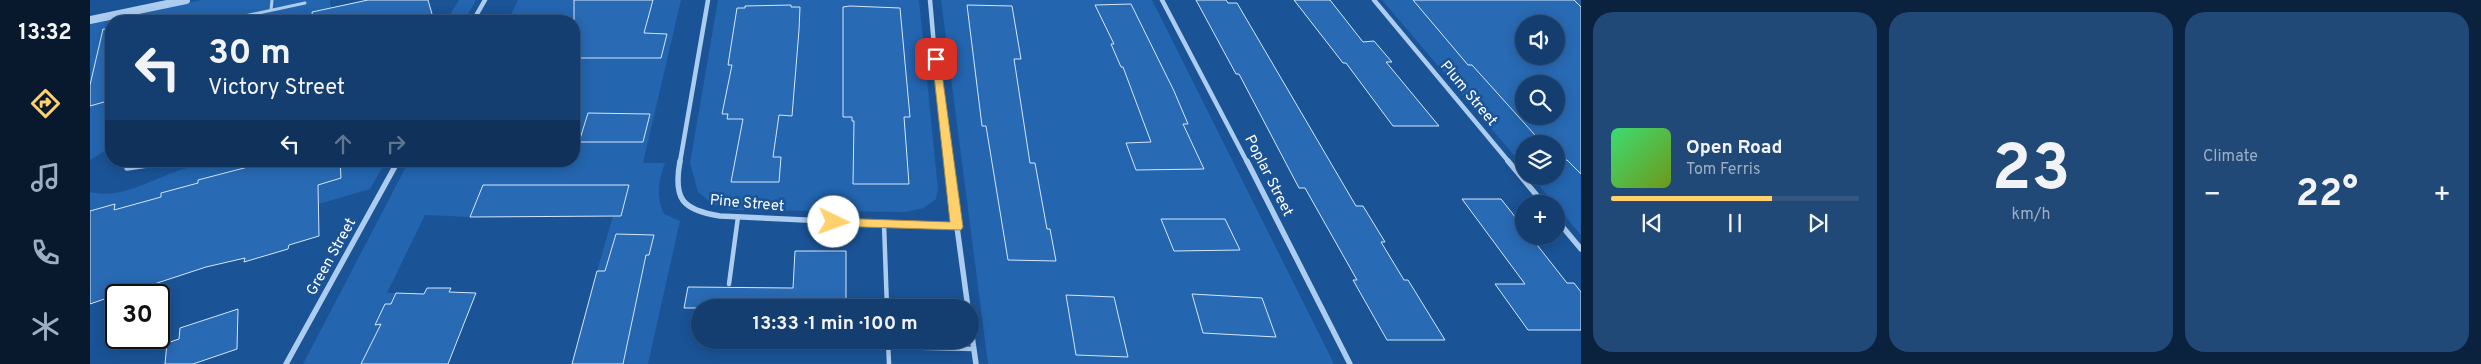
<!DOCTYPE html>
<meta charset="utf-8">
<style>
:root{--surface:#143e70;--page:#214978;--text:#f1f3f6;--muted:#9daec3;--line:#335783;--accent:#ffd16c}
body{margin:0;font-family:Overpass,sans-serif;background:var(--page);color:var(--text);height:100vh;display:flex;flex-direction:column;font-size:19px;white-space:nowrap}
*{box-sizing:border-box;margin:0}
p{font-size:16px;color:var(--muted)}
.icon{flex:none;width:28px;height:28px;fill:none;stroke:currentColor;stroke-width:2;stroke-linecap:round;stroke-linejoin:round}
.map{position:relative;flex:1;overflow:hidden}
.sheet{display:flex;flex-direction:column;gap:12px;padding:12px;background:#0b223e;width:900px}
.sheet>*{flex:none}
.top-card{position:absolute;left:15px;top:15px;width:475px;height:152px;border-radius:20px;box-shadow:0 2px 12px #0003,0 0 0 1px var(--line);background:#143e70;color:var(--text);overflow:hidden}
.buttons{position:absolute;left:1425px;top:15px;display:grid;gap:10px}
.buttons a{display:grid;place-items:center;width:50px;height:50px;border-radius:50%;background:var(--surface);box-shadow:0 2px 12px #0003,0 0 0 1px var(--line);font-size:25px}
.speed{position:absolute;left:15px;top:284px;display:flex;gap:10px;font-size:25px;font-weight:700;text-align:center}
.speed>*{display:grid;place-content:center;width:65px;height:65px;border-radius:50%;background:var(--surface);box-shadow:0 2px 12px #0003,0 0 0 1px var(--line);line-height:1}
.speed .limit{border:2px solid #111;border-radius:8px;background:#fff;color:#111}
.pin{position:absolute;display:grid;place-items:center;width:42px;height:42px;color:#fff;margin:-21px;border-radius:10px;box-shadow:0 2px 8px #0006}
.me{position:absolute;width:55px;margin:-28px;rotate:93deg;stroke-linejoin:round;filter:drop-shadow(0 0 4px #0008)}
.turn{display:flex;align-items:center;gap:18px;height:105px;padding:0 20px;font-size:22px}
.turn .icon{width:65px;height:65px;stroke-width:2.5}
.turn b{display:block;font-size:35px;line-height:42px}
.lanes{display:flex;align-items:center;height:48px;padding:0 20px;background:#0003;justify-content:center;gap:25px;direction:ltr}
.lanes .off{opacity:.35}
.big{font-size:38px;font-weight:700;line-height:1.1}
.sheet .card{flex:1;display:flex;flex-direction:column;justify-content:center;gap:8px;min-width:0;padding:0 18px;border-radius:20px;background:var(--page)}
.sheet .dial{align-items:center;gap:0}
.dial b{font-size:65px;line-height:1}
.song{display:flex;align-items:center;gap:15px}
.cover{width:60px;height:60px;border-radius:8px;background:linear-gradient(135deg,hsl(140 70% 55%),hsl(80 70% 35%))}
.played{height:5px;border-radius:2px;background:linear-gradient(90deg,var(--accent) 65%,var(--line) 65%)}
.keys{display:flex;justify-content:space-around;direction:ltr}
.heat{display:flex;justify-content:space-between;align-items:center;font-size:28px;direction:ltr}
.sheet .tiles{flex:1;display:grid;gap:12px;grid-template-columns:repeat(3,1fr)}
.trip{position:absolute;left:601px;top:299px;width:288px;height:50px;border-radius:25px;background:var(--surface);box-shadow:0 2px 12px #0003,0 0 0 1px var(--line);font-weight:700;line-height:50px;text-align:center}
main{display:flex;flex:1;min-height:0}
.tabs{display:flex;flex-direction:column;width:90px;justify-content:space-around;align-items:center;background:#08192d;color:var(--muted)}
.tabs .icon{width:35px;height:35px}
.tabs .current{color:var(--accent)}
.tabs b{font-size:22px;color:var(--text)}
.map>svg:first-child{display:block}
.green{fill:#2365af;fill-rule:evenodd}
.building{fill:#296ab4;stroke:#d4e7fb;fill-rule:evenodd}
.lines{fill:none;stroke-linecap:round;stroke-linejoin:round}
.service-far1{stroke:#adcdf0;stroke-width:3}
.service{stroke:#adcdf0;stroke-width:4.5}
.minor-far1{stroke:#adcdf0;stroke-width:4.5}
.minor{stroke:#adcdf0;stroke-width:5.5}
.tertiary{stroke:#adcdf0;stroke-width:8}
.route{fill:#ffd16c;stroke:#a68846}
.labels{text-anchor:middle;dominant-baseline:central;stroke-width:5;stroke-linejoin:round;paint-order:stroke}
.street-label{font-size:15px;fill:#fff;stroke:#1a5396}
</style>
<main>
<nav class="tabs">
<b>13:32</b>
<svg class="icon current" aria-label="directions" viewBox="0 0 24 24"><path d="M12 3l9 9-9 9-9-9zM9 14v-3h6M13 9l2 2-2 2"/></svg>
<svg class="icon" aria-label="music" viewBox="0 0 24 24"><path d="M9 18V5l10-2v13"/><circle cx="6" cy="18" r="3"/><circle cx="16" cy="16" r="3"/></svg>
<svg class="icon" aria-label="phone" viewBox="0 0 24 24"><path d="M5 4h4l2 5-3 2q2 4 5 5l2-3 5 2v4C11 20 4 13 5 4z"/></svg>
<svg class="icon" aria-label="climate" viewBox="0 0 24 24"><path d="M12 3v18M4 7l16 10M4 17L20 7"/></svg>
</nav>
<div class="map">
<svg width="1491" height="364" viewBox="0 0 1491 364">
<rect width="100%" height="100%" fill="#1a5396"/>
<!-- green -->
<path class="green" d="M111,0H240L241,9L257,5L261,21H21V147L0,160V24Z
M369,0H386L374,21H356Z
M428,0H591L553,163H575C568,181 566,197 574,214L590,221L558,364H533L553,271H507L523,216L538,185H394L380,217L335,215L297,293H306L301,304L295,305L285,324H291L271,364H213L319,161H343L342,165L347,164L349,161H484V21H418ZM526,235H564L559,255L520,254Z
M628,0H829L848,189L846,199L834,208L815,212L641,210L621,203L608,192L600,163Z
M851,0H1062L1244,364H898Z
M1292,0H1491V235L1441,176H1466V144H1434V167ZM1434,24H1466V56H1434ZM1434,84H1466V116H1434Z
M120,161H181L211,189L251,178L250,161H296L280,189L0,271L38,206L24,210L25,205L0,211V192C27,199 54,184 79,174C92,169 106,165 120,161ZM135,173L103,223L108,180Z"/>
<!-- building -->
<path class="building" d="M278,0H338L344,21H223L222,12Z
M484,0H563L554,33L577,34L571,58H484Z
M1106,0H1136L1138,3H1147L1266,206H1273L1295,242H1291L1314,280H1318L1355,340H1297L1263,280H1267L1215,188H1209L1149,74H1146Z
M1204,0H1240L1273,42L1284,41L1302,62H1296L1349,126H1303L1256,63H1253Z
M1323,0H1484L1491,7V174L1477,160H1466V144H1453L1382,65H1378ZM1434,24H1466V56H1434ZM1434,84H1466V116H1434Z
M1041,4L1084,91L1098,124H1093L1114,169L1046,170L1036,143L1061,142L1033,67H1031L1021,44H1024L1005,5Z
M701,5V7H710L709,30L702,116L689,115L683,157H691L689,182H641L653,119H637L638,114H632L642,65H638L647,8H655V6Z
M877,5L922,6L931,59H924L940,163H945L957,229H960L966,261L918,260L896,126H892Z
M760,6L810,8L820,117H814L819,184H763L764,121H762V117H753V7Z
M13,29L21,30V100L0,106V85Z
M498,113L560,114L553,142H489Z
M181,161H250L251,178L228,185L229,236L199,245L198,249L154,262L155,258L116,267L55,287L54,292L44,295H26L0,304V211L25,204L24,210L71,197V193L108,183V180Z
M393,185H539L531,216L380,217Z
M1372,199H1411L1434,228V236H1440L1477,283H1484L1491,292V330H1438L1405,284H1435Z
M1071,219H1135L1150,250L1084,251Z
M526,234L564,235L559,255H556L533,364H482L507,271H515Z
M705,251H756V308H594L598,287L703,288Z
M337,288H361L359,292L386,293L358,364H271L291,324L285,325L295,304H301L306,293L334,294Z
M1102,294L1172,298L1186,337L1113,333Z
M976,295L1024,297L1038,357L986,355Z
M148,309L147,349L103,364H75L77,343L89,339L90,328Z"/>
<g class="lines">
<!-- service-far1 -->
<path class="service-far1" d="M181,10L182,0
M131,21L215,3"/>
<!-- service -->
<path class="service" d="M794,224L797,308
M639,284L648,217
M798,340L799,364
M799,347L884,349"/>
<!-- minor-far1 -->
<path class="minor-far1" d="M840,0L848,91L858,162
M1072,0L1157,162
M1284,0L1419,162
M383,21L395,0
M75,162L84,161
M590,162L618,0"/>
<!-- minor -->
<path class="minor" d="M590,161C583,199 592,210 630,216L867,227
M858,161L878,308
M1157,161L1260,364
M1418,161L1454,204
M37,168L84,161
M1466,219L1491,249
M880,322L886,364
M196,364L308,161"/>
<!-- tertiary -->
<path class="tertiary" d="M0,20L96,0"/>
</g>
<!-- route -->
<path class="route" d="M842,57L850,59L873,227L871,230L740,226V219L744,218L860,222Z"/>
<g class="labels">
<!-- street labels -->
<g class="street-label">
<text transform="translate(1378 94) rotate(50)">Plum Street</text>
<text transform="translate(1178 176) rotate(63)">Poplar Street</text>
<text transform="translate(657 204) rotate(5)">Pine Street</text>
<text transform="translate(242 257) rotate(-61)">Green Street</text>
</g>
</g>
</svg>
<div class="buttons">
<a><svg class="icon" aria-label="sound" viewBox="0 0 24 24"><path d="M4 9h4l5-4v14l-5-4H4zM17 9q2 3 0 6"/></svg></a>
<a><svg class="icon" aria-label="search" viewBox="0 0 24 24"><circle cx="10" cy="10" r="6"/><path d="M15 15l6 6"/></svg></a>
<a><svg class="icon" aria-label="layers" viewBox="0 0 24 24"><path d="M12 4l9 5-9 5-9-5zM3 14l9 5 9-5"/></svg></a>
<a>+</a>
</div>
<div class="speed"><div class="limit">30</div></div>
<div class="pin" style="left:846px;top:59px;background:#d93025"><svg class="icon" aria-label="arrive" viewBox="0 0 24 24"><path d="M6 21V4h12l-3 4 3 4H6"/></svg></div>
<svg class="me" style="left:744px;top:222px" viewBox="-20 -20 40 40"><circle r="19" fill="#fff"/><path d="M0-13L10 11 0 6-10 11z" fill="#ffd16c"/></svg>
<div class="trip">13:33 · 1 min · 100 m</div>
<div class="top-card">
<div class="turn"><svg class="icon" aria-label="left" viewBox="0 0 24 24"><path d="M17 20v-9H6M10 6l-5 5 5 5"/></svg><div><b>30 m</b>Victory Street</div></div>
<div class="lanes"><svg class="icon" aria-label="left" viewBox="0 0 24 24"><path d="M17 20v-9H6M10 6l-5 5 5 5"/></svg><svg class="icon off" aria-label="ahead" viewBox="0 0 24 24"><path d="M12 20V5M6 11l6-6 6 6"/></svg><svg class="icon off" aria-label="right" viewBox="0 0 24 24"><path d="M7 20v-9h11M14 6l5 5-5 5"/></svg></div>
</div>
</div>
<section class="sheet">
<div class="tiles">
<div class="card">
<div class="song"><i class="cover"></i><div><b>Open Road</b><p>Tom Ferris</p></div></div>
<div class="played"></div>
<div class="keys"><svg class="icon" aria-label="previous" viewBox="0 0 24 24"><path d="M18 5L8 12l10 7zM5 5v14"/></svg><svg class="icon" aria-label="pause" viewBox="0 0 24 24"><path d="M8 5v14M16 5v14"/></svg><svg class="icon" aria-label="next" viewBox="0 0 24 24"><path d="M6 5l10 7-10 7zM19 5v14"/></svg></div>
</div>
<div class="card dial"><b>23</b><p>km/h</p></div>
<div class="card"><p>Climate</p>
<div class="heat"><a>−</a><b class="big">22°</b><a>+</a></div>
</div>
</div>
</section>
</main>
